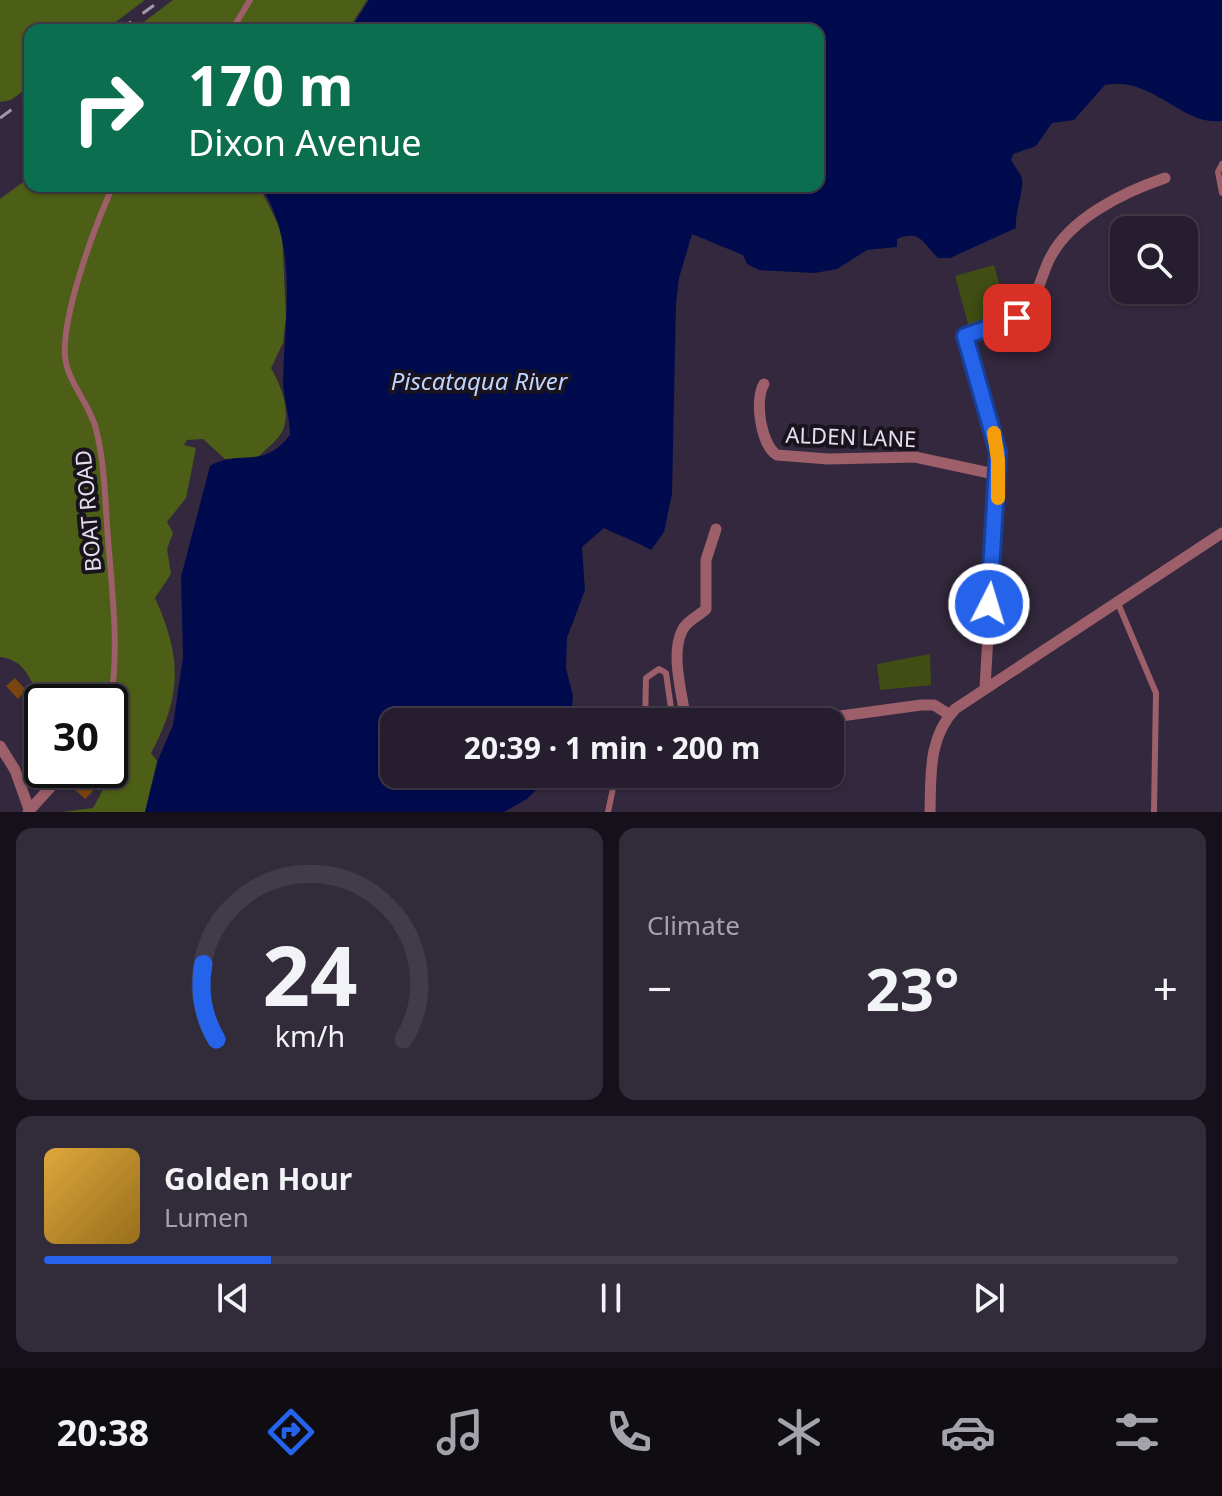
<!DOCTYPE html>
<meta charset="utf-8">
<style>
:root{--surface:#261e2e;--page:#322b3a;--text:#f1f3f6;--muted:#a4a2aa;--line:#423c4a;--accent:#2563eb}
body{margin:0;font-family:"Noto Sans",sans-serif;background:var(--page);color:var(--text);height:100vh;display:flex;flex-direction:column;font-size:30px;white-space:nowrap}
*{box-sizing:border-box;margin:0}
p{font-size:26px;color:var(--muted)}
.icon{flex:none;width:44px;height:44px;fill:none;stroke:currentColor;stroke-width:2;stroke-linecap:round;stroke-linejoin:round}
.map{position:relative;height:812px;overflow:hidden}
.drawer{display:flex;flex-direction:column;gap:16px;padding:16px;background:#151019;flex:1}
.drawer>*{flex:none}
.top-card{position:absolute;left:24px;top:24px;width:800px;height:168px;border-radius:16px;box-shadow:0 2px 6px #0004,0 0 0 2px var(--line);background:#0b6e4f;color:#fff;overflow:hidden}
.buttons{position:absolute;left:1110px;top:216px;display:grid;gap:16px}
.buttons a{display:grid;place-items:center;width:88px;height:88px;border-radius:16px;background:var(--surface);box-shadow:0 2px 6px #0004,0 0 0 2px var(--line);font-size:40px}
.speed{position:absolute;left:24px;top:684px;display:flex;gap:16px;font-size:40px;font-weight:700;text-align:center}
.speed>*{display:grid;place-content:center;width:104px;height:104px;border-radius:50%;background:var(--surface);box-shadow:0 2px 6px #0004,0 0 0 2px var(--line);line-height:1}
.speed .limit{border:4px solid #111;border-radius:12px;background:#fff;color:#111}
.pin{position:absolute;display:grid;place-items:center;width:68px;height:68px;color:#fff;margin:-34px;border-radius:16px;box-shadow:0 4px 12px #0006}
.me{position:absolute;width:88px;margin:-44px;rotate:5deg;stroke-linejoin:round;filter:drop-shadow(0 0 6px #0008)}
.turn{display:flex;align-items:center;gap:28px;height:168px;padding:0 32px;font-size:36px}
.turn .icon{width:104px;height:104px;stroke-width:2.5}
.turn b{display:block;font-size:56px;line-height:68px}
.big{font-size:60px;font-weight:700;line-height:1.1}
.drawer .card{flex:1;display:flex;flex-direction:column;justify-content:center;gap:12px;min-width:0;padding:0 28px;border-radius:16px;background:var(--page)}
.drawer .dial{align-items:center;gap:0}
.dial svg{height:208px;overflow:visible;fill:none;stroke:var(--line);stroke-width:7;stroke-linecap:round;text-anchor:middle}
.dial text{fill:var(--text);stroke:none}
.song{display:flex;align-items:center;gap:24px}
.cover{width:96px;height:96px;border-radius:12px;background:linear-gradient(135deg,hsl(40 70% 55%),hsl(40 70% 35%))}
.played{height:8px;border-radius:4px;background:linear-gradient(90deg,var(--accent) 20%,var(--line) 20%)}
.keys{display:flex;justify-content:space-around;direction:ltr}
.heat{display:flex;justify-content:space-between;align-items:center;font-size:44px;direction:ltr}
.drawer .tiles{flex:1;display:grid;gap:16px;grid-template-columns:1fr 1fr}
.card:last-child{grid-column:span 2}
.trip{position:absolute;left:380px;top:708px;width:464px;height:80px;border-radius:16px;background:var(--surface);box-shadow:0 2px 6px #0004,0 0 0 2px var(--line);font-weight:700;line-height:80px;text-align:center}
.tab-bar{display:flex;height:128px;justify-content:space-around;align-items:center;background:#0f0c12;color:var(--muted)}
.tab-bar .icon{width:56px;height:56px}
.tab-bar .on{color:var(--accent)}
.tab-bar b{font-size:36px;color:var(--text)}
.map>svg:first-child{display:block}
.green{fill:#404e14}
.forest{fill:#4d5e16}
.water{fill:#000b4e}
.building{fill:#7b450f}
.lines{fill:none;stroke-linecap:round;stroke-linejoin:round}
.lane{stroke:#9d5f69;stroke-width:6}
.street{stroke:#9d5f69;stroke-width:11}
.rail{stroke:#a198a9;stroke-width:3;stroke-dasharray:14 14;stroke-linecap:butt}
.route-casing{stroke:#184099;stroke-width:20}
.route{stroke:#2563eb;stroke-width:14}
.slow{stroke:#f59e0b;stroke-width:14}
.labels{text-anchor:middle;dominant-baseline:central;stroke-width:8;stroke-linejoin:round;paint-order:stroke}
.street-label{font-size:22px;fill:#e5deec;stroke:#18131d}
.water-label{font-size:24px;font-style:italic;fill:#bfd4fc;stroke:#18131d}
</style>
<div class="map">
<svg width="1222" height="812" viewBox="0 0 1222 812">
<rect width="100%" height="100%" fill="#33283d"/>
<!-- green -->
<path class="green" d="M994,265L1008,316L969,327L955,276Z
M930,654L931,685L880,690L877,664Z"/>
<!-- forest -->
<path class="forest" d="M0,0H145L105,30H30V86L11,100L0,102Z
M173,0H367L348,30H133Z
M30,177V186H259L282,232L286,316L283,343L271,368C281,386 291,410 283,430C279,440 264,450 257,458L225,459L203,439L187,440L184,445L196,448L186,498L167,522L173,533L167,549L171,574L155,598C182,657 182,696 151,753L157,761L145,812H62L93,808L105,786H111L116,777L104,770H110V702L42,704C31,682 27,660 0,657V199Z"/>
<!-- water -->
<path class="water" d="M369,0H1222V121C1181,126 1152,75 1105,85L1074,120L1052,123L1036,146L1013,154L1011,160C1014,165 1019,172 1021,176C1026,185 1014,214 1016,228L950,258H938C924,245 921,229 897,239V247L867,250L837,269L815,273L759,270L747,264L743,255L692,234L679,278L676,304L672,494L664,532L651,550C637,542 620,536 604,528L582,547L585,590L567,638L566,668L573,696L571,722H394V774H552L527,799L504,812H145L158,760L173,725L183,657L181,577L210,466C241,448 262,471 290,435C290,416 283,398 283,380C285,313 298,246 261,186H818V30H350Z"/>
<!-- building -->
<path class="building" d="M15,678L26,690L18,699L6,686Z
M34,703L37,719L25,721L22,705Z
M38,756L42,760V770H48L36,784L24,771Z
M84,770L96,777L88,786L93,791L85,799L70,785Z"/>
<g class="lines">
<!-- lane -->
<path class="lane" d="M232,30L250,0
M1222,164L1218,172L1222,193
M1117,601L1156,693L1154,812
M110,704C120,650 112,592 108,539C105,502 105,465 96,429C90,404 67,382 65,356C62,314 95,225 113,186
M645,722L646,678L659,669L666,673L673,722
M608,812L616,774"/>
<!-- street -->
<path class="street" d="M764,384C754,400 761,445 777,455L828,459L915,457L999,475
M985,688L998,460L965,336C981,330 1004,327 1018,318C1037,305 1040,277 1050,258C1070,218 1124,192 1165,178
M686,722C683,697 670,655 682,631C686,621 699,616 706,609V560L716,529
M797,722L921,705H934L950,715
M0,746L15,770L30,812
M28,812L66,770
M930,812C931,775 928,738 955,709L1222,533"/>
<!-- rail -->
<path class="rail" d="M120,30L161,0
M0,118L30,96"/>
</g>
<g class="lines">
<!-- route casing -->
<g class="route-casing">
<path id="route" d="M989,604L998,452L965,336L1017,318"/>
</g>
<!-- route -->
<use href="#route" class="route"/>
<!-- slow -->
<path class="slow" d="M994,433L998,460V498"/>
</g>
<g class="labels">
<!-- street labels -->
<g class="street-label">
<text transform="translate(851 436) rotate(2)">ALDEN LANE</text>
<text transform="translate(87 511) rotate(-95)">BOAT ROAD</text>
</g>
<!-- water labels -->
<g class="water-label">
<text x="479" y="380">Piscataqua River</text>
</g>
</g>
</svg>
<div class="buttons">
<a><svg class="icon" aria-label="search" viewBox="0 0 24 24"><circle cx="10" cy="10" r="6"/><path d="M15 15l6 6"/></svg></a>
</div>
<div class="speed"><div class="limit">30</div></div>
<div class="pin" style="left:1017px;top:318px;background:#d93025"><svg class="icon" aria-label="arrive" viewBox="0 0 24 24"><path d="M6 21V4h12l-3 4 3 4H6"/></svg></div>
<svg class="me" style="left:989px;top:604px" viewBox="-20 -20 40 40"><circle r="17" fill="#2563eb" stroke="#fff" stroke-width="3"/><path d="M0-11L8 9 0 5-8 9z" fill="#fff"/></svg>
<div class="trip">20:39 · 1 min · 200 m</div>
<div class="top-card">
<div class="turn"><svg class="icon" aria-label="right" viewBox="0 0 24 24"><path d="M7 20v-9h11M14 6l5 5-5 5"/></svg><div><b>170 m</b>Dixon Avenue</div></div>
</div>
</div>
<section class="drawer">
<div class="tiles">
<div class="card dial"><svg viewBox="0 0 100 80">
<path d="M14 69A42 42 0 1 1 86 69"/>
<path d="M14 69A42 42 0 0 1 9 40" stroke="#2563eb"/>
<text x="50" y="56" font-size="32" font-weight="700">24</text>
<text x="50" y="72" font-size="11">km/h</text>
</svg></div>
<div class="card"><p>Climate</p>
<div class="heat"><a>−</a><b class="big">23°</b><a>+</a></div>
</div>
<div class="card">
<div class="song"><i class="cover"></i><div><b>Golden Hour</b><p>Lumen</p></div></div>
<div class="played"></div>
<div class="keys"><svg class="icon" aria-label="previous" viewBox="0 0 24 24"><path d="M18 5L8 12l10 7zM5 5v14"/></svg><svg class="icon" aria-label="pause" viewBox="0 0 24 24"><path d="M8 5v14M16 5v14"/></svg><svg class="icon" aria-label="next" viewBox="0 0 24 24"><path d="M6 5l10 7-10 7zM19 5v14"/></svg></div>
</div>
</div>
</section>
<nav class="tab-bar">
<b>20:38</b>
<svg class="icon on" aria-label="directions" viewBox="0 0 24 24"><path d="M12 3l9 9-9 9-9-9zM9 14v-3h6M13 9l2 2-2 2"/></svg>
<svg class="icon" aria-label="music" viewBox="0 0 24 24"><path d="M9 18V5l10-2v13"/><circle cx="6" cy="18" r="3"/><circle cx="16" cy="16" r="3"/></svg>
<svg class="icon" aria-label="phone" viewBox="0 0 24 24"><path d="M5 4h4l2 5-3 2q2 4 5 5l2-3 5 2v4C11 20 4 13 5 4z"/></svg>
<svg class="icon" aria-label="climate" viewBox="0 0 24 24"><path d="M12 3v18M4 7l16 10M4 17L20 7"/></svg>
<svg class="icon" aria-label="car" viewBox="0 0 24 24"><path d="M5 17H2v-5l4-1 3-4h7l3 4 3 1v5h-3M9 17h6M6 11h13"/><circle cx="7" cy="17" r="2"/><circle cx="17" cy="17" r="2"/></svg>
<svg class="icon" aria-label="filters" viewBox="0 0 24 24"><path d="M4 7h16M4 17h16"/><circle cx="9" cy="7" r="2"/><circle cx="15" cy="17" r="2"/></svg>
</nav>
